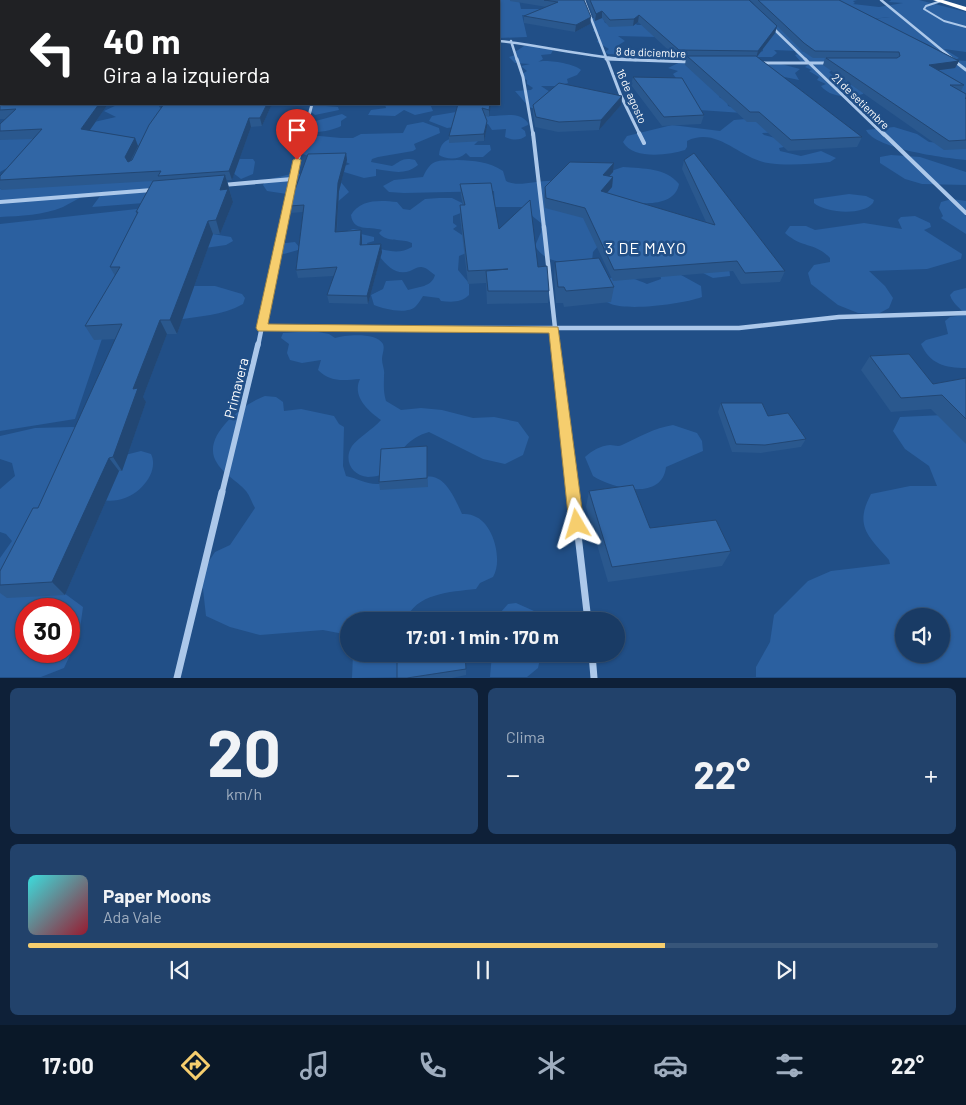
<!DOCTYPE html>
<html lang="es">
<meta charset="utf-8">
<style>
:root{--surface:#193b65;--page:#22426b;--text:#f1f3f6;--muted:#9fadbf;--line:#375579;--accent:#f6ce6e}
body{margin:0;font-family:Barlow,sans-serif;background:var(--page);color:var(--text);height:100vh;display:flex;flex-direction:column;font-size:19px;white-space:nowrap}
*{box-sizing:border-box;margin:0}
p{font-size:16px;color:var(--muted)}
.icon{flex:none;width:28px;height:28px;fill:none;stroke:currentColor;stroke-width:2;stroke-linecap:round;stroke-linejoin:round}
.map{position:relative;height:678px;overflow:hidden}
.panel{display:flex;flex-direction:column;gap:10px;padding:10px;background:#0e2038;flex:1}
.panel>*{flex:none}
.top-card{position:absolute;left:0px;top:0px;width:500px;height:105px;box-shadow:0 1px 4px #0004,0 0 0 1px var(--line);background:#202124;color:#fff;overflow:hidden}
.fabs{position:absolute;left:895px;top:608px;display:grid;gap:10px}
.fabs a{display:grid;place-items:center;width:55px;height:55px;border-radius:50%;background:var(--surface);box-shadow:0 1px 4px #0004,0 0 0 1px var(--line);font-size:25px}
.speed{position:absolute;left:15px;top:598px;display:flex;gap:10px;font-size:25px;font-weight:700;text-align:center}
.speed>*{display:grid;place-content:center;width:65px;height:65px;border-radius:50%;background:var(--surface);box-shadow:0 1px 4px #0004,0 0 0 1px var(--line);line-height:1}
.speed .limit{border:8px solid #d22;background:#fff;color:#111}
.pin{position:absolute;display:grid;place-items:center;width:42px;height:42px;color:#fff;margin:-51px -21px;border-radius:50% 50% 50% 0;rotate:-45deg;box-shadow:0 0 5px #0007}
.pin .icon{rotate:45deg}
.me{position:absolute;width:55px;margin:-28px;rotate:353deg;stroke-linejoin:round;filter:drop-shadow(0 0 4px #0008)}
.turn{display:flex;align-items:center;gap:18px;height:105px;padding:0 20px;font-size:22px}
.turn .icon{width:65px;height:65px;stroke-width:2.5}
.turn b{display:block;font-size:35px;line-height:42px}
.big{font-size:38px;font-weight:700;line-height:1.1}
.panel .tile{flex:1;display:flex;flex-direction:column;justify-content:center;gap:8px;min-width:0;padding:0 18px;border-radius:8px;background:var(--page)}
.panel .dial{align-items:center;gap:0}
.dial b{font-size:65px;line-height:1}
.song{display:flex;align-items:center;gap:15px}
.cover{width:60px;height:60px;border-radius:8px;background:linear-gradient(135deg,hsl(180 70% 55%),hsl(350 70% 35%))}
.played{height:5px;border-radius:2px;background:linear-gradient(90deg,var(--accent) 70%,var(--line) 70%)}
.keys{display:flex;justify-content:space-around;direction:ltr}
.heat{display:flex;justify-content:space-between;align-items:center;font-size:28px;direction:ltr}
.panel .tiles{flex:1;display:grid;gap:10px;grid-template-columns:1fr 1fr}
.tile:last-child{grid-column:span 2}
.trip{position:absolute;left:340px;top:612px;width:285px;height:50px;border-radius:25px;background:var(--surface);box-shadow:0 1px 4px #0004,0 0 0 1px var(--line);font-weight:700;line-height:50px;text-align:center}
.menu{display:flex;height:80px;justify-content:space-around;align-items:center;background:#0a1828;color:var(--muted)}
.menu .icon{width:35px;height:35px}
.menu .on{color:var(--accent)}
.menu b{font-size:22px;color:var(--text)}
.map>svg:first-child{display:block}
.green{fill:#2b60a0;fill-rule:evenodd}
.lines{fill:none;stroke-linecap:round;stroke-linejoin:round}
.lane{stroke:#acc8ea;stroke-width:2}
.street-far5{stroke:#acc8ea;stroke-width:2.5}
.street-far4{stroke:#acc8ea;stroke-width:3}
.street-far3{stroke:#acc8ea;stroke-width:4}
.street-far2{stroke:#acc8ea;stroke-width:4.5}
.street-far1{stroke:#acc8ea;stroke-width:5.5}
.street{stroke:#acc8ea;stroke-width:7}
.secondary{stroke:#d7e5f8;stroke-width:10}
.highway{fill:#fff;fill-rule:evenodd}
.wall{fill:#2a588e}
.shaded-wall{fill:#224774}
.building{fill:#3166a5;stroke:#224774}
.route{fill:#f6ce6e;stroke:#a08648}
.labels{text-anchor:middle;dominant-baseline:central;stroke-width:5;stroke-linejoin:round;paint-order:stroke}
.far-street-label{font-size:11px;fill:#fff;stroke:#214f87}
.street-label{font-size:14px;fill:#fff;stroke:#214f87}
.quarter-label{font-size:16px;letter-spacing:1px;fill:#fff;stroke:#214f87}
</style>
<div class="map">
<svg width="966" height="678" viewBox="0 0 966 678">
<rect width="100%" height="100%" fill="#214f87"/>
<!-- green -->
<path class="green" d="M335,0H519L521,9H541L527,15H522L527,37L499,38V1Z
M830,0H857L853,1L855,3L853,4L879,7L903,3L889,2L891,0H919L966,12V52L944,49L959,58L955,60L929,45L873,19L890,17L870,19Z
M747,4H754L805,50L801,51L826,55L831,71L829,72L834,77L848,80L864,92L863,94C849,98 831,98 821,86L826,84L817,80L819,77L809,71L812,70L805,67L809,64L801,62L795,55L798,54L795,53L797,51L774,50L777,53L772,57H748L763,51L762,48L766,35L774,34Z
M591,18H603L605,23C617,25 626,20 640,22H634L637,25H646L657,37L618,36L625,41L617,46L620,51L633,55L608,54L605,52L609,49L597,42L600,35L593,31L596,27L592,25L594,21Z
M543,46L553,50L551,54L541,55L543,59L538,62C546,59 575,64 581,70L577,75L567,79L568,83L558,86H541L550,92L538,110L529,107L515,91L531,90L533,88L527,84V80L523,79L522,74L527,71L521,66L530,64L515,63L509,57L515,55V52L524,46Z
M951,60L966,61V109L917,69Z
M678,63H684L720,95L719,97L727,101L728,106L757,114L699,110L673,74L678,71L668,68Z
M781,64L800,69L795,73L799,80L775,75L765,65Z
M119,104H158L160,108L176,104H275L266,105L136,164H14L0,172V138L84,135L94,122L116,117L104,111Z
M314,104H326V106L338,107L339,110L315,115L308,110Z
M385,104H430L433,111L415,115L404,110L395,116L368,115L371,110L386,108Z
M456,112C466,113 477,116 487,116C500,117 519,110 528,123V125L521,128L525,131L526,136C520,141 511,140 505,137L506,129L492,130L488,124L483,123L447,128L429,121L432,116Z
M342,114L347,117L341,121V126C332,131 310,135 301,129L304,124Z
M757,118L786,132L762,133L764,135L783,140L789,146L779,148L780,151L801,156L821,151L836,158L830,162C810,164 788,166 768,163C739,159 718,126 687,141V147L685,150C669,155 633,160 623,142L627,136L672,125L720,131L734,120Z
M423,122L439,128L440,133L414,144L416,149L413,151L378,157L372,159L371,162L392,166C401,161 403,157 415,160L418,165C405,176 391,171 376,169V176L364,178L344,172V166L350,164L346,162V157L309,156L290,150L289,148L299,138L309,135L341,138H353L361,134L403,133L407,125Z
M894,127L917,134L929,142L966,145V160C945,158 875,149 866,130Z
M455,138L479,140L474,145H490L491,150L483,157H470L466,153C459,160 447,160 439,155C440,145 444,139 455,138Z
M891,155L920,157L966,172V185L922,184L905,179L880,163V157Z
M239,159H253L255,162L253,174L241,179L228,169L144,203L92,207L103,192C86,192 77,200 63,207C44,215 20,216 0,217V189Z
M457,160C475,161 488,161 503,171L506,181C518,188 540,179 556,181L588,215L599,245L593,252L592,261C571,262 548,267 535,246L541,232V223L531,215L525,207H495L494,191L404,193L389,192L383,186L394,180L423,177C432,158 437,161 457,160Z
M623,167C644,169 665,167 679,184C674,212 624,204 606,193L603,179L611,171Z
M291,174H305L340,181L349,192L334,205C311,199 289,194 267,191L263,185L266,180Z
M849,194L866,196L874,200L873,203C863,216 825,213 814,203V199Z
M439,198H452L462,203L466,211L453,216V223L457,226L453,229L462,235L475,237L471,251L459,256L458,270L469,283V295C461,303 451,302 441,301L439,298L423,296C421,299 419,303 416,306C408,315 384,309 374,305L371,295L383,289L386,281L402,280L408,290C418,287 432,287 435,275C432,273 428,269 425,268C418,265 415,269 410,271C397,276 387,266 380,257L298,250L284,254L274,250L276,244L295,242L299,247L353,229L360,230L361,234L374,237V241L367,243L368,246C384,249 397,256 412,247V243C402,238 386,243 379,233L382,230C369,226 353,232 351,215C360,199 380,200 397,202L403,209L410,210L425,199Z
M952,199L966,201V234L941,218L943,216L939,208L941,202Z
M146,208L75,419L0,431V224Z
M915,216L930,223L931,227L924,230L962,254L961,259L927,269L869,271L885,286L893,298L889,308L878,314L858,313L838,305L811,284L808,273L814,265L830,262V258C815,242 803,249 785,233L790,226H806L815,230L864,223L902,229L898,220L901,217Z
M200,232L231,237L233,241L226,245L198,249Z
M729,266L730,276L713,278L697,270H672L701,286L702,297C683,304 629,311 611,304C606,302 602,298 598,295L601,283C618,272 628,276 647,284L661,279L659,269Z
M189,286H215L242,294L245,298L243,304C222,316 199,316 176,320Z
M966,288V368C945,368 930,364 921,344L926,340L948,334L945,321L950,317L964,315C962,308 953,305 950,295L954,291Z
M313,331L329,334L335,338C346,335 376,332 383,344C385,349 382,354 382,359C382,365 385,370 384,375C384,385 383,391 386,401L401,410L421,408L442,410L473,418L494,417L518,422L529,437L523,455L505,464L483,459L429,432C408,438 398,452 391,472C384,474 376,477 368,477C352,476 343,460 352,446C357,439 373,429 381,420C367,410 352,396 360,379C344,380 331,383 318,370L321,360L302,363L290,360L287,353L289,344L281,338L283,333Z
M265,396L276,397L283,402L284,411L301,409L334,416L339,424L344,427L343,466L346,476C357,478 367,485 379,484C426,483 437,455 462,514C465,514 470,514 474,516C494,523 503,561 493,577L480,583L476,589C450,592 416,593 405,621H349V635L323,630L260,635L230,627L206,616L203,589L197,579L215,552L230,545L255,508C252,503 250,496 246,491C237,480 220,473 214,457C206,432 245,403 265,396Z
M944,415L966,431V677H756V667L770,642L774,615L808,581L831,571L890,564L889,560C868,536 854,526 871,494L910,486H937L929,466L905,449L893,431L900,417ZM904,616H941V654H904Z
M673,425L697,433L702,441L703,451L666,467C662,502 612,488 593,476L585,457C593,450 600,446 610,445C614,445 618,447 622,445C639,437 654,428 673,425Z
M72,427L83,428L125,455L141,451L151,454C160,473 138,497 118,500C106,502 95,499 83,497L64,593L83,607L79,636L64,668L41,677H0V558L12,541L6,534L0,532V489L15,476L12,463L0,459V436L35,428ZM26,609H69V651H26Z
M516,603L543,615V621H493L508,604Z
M353,654H410L413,677L352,678Z
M492,654H541L538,668L527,677H490Z"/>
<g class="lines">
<!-- lane -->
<path class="lane" d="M941,1L926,6L924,9L944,21L966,27"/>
<!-- street-far5 -->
<path class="street-far5" d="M584,0L607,60
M881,0L954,60
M772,27L806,60
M499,41C545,46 590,58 636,60
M511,41L517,60"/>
<!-- street-far4 -->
<path class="street-far4" d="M517,59L523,77L533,135
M606,59L691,62
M607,59L621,96L640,135
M805,59L884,135
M952,59L966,70
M760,63H829
M304,135L312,104"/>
<!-- street-far3 -->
<path class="street-far3" d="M533,133L544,228
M639,133L644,143
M883,133L966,213
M223,185L292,179
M0,202L152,190
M282,228L304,133"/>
<!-- street-far2 -->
<path class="street-far2" d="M544,227L557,346
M262,328H739L839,317L966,313
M258,346L282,227"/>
<!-- street-far1 -->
<path class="street-far1" d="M557,344L574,493
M222,493L258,344"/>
<!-- street -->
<path class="street" d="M573,492L588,621
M592,654L594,678
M177,678L222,492"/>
<!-- secondary -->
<path class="secondary" d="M235,1L239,0"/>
<!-- highway -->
<path class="highway" d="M933,0H943L966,7V11Z"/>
</g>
<!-- wall -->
<path class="wall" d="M0,0L1,1V104H108L90,130L135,138L138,146L164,104H272L262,126L251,127L232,180H227L233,202L220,234H213L177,334H167L143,397L146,402L122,471H119L65,595L7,598L0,593V571L38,508L116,339L94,340L85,326L115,276L110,267L137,214L136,212L153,181L1,190L0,188V176L34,139L0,140V124L6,119H0Z
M510,0H584L590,24L575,32L524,23V16L547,7L510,1Z
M587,0H749L775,25L750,0H839L959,61L955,68L939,70L964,85L961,91L966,94V149L944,150L823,65L825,58H813L801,50L777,26L775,33L757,57L862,137L857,147L788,151L756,122H747L685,65L686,58H677L638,22L633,26L609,27L602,18L595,21Z
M633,77L704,115L701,124L662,126L631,85Z
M622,96L621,105L599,130L558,132L535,127L533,114V105Z
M458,104H491L489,117L485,116L487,127L484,141L449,143V136Z
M346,153L347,160L339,191L337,232L361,230L362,238V245L382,252L368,304L329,303L327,295L334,276L298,278L296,270L303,212L291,213L289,206Z
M684,160L785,271L780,282L741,284L733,271L613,281L583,218L545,208L544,197L545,187L614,163L613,172L609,176L613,177L612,187L607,193L706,222L682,169Z
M460,184L499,229L538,267L549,291L548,303L487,304L486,283L468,284L460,217V205H463L461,196Z
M555,262L614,287L611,302L564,307L563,303H556L554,277Z
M870,356L933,384L966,378V444L931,409L891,412L861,370Z
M721,403L768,416L806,439L801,447L761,453L732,452L718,412Z
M427,446L428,487L380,490L379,482Z
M589,491L650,528L731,551L722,566L608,582L586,507Z
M466,669V675L452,678H397Z"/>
<!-- shaded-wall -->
<path class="shaded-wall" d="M82,0H93L92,1H80Z
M602,11V18L595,21L596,14Z
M639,15L638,22L633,26L634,19Z
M591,17L590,24L575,32L576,25Z
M777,26L775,33L756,58L758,51Z
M959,61L955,68L925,72L929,65Z
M0,94H1V104L0,109Z
M622,96L621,105L599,130L601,120Z
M99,104H108L85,137L81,129Z
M267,104H272L262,126L260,118Z
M490,104H491L489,117V110Z
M249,118L251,127L232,180L229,171Z
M487,121V127L484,141V134Z
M135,138L138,146L128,166L125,157Z
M346,153L347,160L339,191L336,240L335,232L338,183Z
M614,163L613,172L601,185L603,175Z
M225,175L233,202L220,234L216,220L220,190Z
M613,177L612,187L600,201L601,191Z
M208,221L213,234L177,334L170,320Z
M361,230L362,238V253L360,245Z
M381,244L382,252L368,304L367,296Z
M160,320L167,334L143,397L146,402L122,471L113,457L133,389Z
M109,458L119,471L65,595L52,582Z"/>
<!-- building -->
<path class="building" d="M0,0H82L80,1H1V94H0Z
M544,0H584L591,17L576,25L524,16L558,2Z
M590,0H749L777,26L758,51L679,50L639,15L634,19L610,20L602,11L596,14Z
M758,0H839L959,61L929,65L964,85H950L966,94V98H965L966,99V140L949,141L826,58H897L900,56L899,52L815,51L804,43Z
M687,56H756L862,137L791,140L759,112H750Z
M633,77L682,78L704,115L664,117Z
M559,83L622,96L601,120L559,122L536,117L533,105Z
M1,104H99L81,129L135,138L125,157L128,162L132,160L149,125L164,104H267L260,118H249L229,171L158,176L161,171L0,180V176L42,129L0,131V124L16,109L0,110V106Z
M458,104H490L489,110L482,108L487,121L484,134L449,136Z
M346,153L338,183L335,232L361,230L360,245L381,244L367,296L327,295L337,267L296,270L304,205L289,206L308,154Z
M694,153L785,271L745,273L737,261L614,270L585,208L546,198L545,187L570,162L614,163L603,175L613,177L601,191L715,225L684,160Z
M225,175L220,190L228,189L216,220L208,221L170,320H160L133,389L138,388L113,457L109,458L52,582L0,585V571L33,508H38L122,324L85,326L120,267H110L138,212H136L153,181Z
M491,183L499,229L530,200L538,267L547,266L549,291H488L486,271L508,269L468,271L460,205H465L460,184Z
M599,258L614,287L566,291L564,287H558L555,262Z
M909,354L933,384L966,378V419L942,395L901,398L870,356Z
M721,403H762L768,416L788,413L806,439L765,445L736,444Z
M427,446V478L379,482L381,449Z
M633,485L650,528L716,520L731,551L612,567L589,491Z
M397,654H465L466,669L407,678H397Z"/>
<!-- route -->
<path class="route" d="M297,158L301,160L268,324L558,327L584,524L582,529L577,531L571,529L569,524L549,333L258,331L256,328L293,160Z"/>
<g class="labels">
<!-- far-street labels -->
<g class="far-street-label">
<text transform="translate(651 52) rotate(2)">8 de diciembre</text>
<text transform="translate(632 96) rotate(66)">16 de agosto</text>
<text transform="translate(861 101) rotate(44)">21 de setiembre</text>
</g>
<!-- street labels -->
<g class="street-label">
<text transform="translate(236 388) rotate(-76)">Primavera</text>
</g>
<!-- quarter labels -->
<g class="quarter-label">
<text x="646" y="247">3 DE MAYO</text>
</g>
</g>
</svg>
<div class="fabs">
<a><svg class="icon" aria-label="sound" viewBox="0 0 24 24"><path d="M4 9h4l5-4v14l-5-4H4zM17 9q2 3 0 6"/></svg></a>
</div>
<div class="speed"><div class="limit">30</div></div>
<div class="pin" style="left:297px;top:160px;background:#d93025"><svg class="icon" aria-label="arrive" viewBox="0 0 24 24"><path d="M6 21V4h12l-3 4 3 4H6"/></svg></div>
<svg class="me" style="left:577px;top:524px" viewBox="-20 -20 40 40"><path d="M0-17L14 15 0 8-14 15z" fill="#f6ce6e" stroke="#fff" stroke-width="4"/></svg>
<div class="trip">17:01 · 1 min · 170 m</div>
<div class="top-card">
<div class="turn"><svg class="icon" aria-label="left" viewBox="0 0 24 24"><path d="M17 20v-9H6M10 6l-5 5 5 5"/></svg><div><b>40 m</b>Gira a la izquierda</div></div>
</div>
</div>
<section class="panel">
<div class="tiles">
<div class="tile dial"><b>20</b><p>km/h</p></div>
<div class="tile"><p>Clima</p>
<div class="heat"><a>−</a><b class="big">22°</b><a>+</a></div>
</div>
<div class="tile">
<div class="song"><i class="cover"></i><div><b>Paper Moons</b><p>Ada Vale</p></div></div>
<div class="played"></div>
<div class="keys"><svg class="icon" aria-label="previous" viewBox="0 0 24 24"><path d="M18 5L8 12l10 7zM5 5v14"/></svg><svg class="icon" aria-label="pause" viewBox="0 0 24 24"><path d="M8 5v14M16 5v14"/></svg><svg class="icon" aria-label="next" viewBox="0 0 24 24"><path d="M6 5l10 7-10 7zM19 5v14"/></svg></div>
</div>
</div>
</section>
<nav class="menu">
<b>17:00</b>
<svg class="icon on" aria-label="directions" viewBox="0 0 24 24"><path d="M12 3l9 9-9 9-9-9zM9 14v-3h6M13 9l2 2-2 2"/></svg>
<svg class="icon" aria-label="music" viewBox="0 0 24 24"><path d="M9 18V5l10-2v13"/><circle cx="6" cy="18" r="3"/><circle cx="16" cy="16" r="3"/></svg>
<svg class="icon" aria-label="phone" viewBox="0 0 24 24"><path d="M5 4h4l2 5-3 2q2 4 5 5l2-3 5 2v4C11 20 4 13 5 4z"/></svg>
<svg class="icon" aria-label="climate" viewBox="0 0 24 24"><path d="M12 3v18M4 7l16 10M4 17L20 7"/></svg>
<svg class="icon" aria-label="car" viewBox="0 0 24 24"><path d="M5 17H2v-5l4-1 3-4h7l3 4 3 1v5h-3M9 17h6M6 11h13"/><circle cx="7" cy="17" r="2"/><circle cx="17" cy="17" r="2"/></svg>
<svg class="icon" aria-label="filters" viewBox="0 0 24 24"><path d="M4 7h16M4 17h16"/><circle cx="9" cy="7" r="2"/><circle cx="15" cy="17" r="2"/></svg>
<b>22°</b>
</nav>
